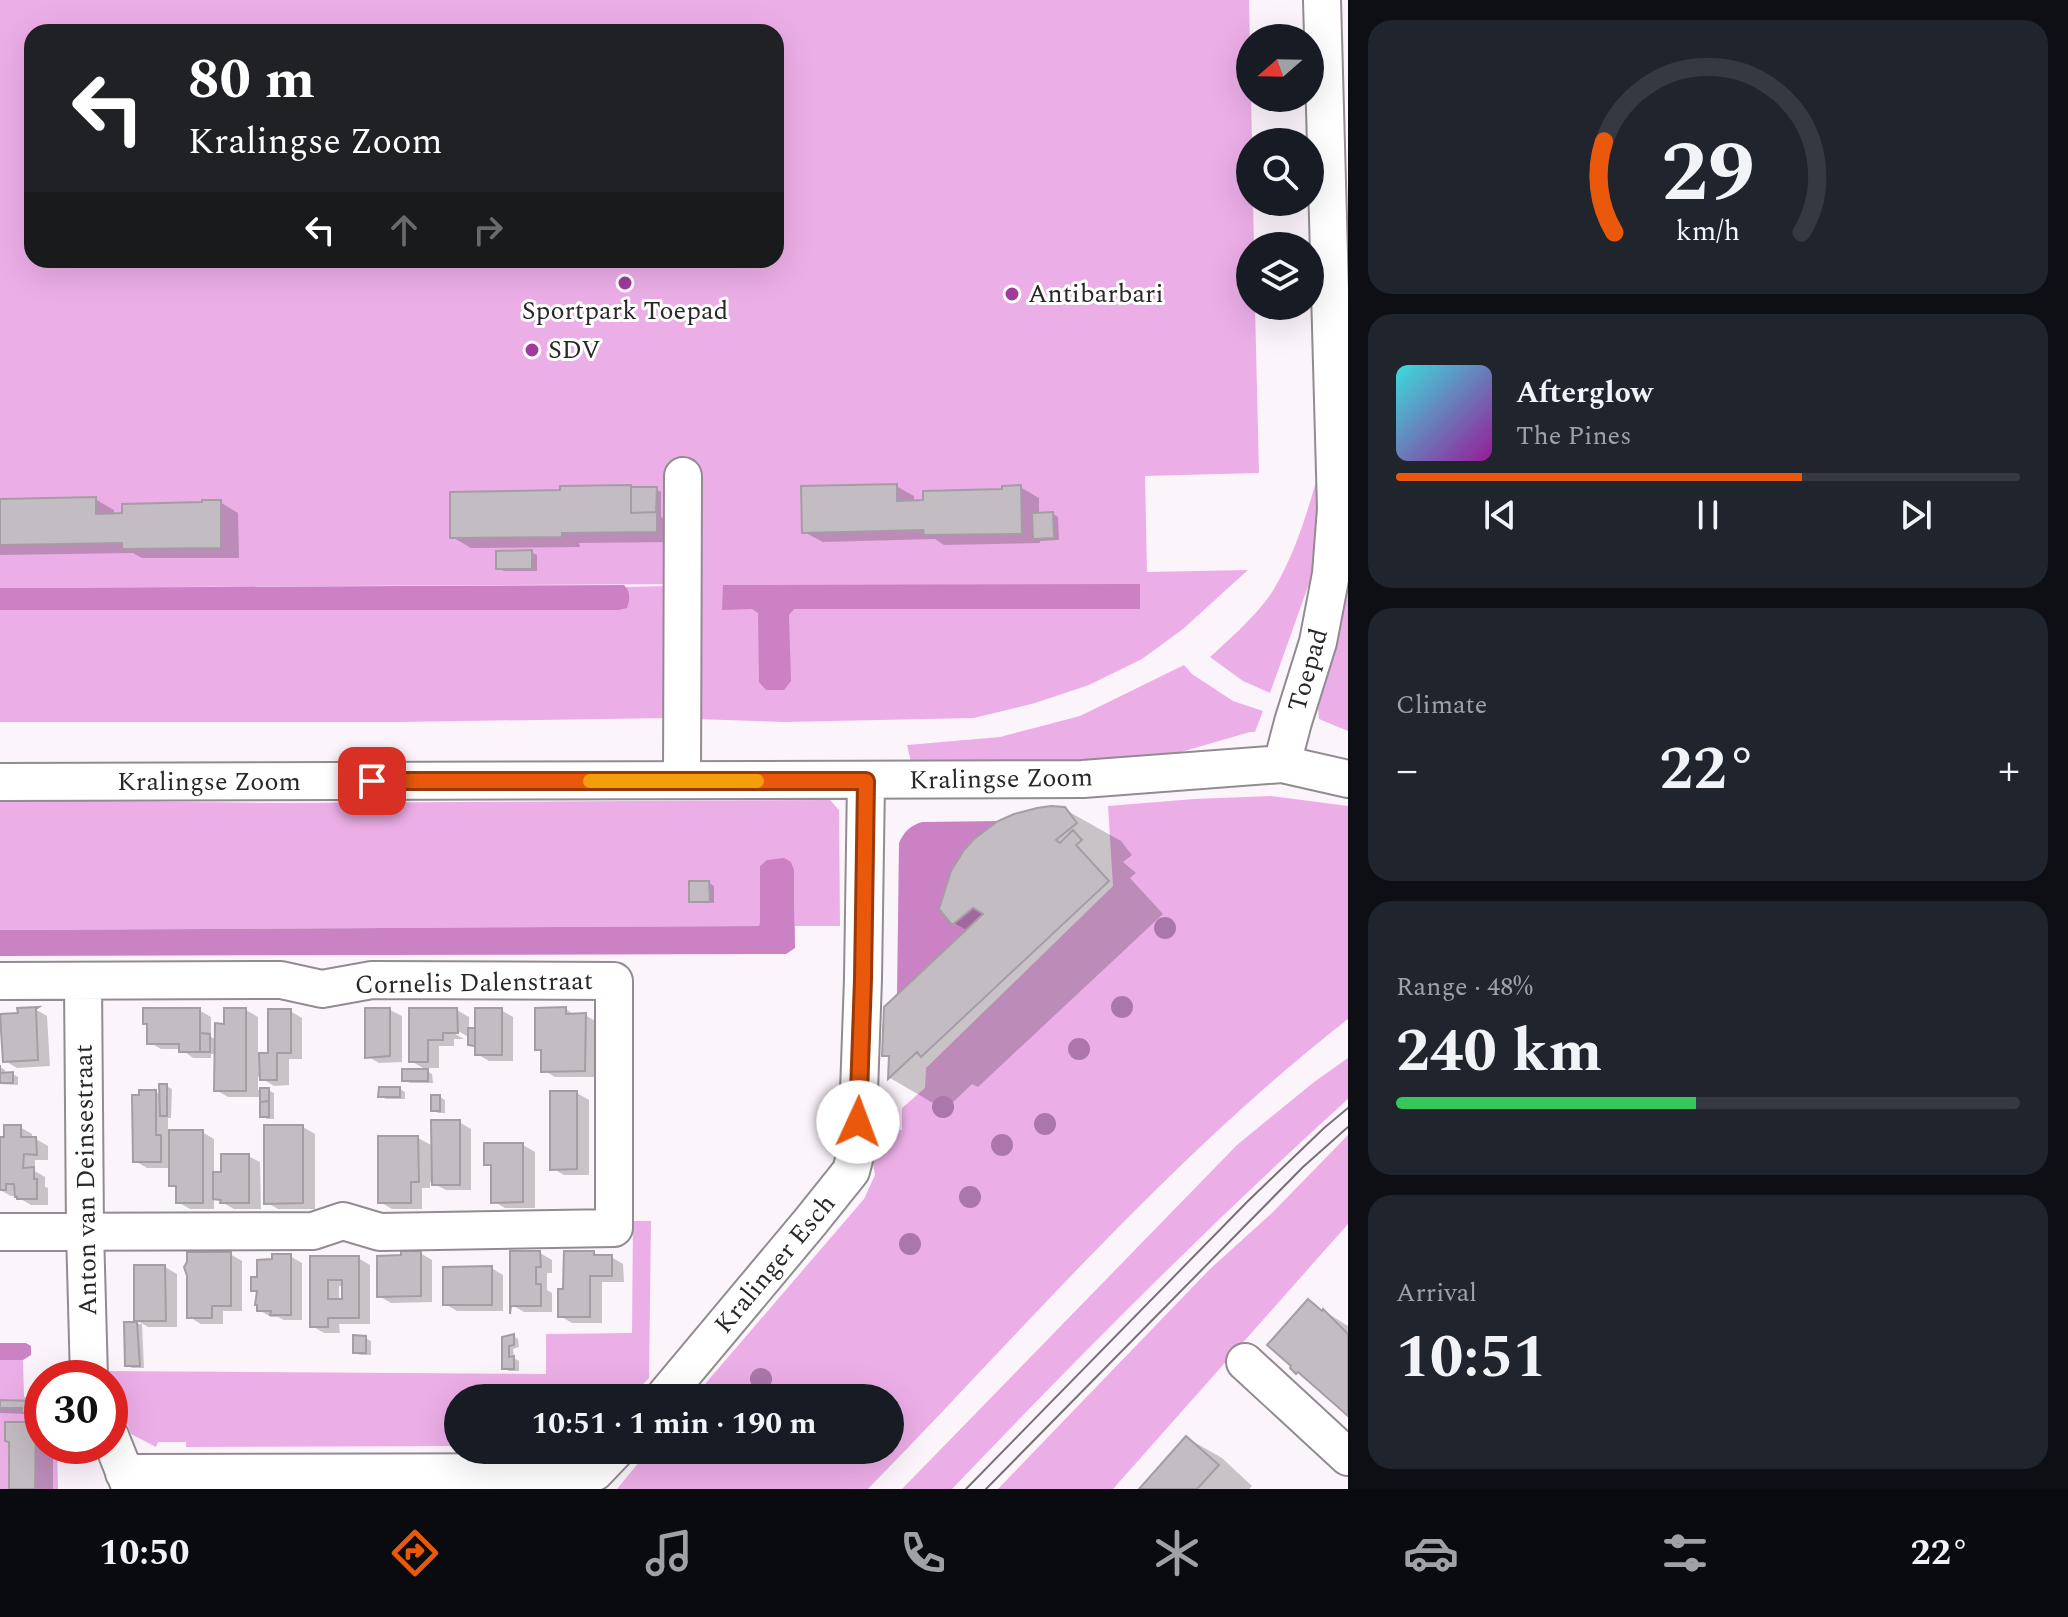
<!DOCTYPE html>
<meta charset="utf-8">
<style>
:root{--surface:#171b24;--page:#20242c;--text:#f1f3f6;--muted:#9ea1a6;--line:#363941;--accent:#ea580c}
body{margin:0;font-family:Spectral,serif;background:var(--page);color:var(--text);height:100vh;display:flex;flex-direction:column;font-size:30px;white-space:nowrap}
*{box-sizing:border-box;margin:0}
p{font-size:26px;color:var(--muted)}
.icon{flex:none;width:44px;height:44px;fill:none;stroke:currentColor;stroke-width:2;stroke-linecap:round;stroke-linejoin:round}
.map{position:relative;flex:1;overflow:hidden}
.details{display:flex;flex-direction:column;gap:20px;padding:20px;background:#0d0f14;width:720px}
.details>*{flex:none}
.guide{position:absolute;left:24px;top:24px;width:760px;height:244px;border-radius:24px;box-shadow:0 8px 32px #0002;background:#202124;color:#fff;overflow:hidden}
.needle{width:52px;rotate:250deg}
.controls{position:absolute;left:1236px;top:24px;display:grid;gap:16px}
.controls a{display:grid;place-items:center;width:88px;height:88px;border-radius:50%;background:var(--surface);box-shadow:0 8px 32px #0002;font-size:40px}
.speed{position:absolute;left:24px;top:1360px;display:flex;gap:16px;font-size:40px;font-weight:700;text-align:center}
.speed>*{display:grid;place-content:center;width:104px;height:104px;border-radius:50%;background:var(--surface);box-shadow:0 8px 32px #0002;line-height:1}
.speed .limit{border:12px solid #d22;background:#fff;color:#111}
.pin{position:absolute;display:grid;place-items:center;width:68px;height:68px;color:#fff;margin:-34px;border-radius:16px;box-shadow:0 4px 12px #0006}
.me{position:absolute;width:88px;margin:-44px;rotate:2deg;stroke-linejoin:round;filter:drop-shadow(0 0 6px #0008)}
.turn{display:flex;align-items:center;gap:28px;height:168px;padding:0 32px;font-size:36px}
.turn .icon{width:104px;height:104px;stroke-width:2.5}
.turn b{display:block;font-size:56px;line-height:68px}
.lanes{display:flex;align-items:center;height:76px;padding:0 32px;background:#0003;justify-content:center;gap:40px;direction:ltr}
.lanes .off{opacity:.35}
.big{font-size:60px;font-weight:700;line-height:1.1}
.details .card{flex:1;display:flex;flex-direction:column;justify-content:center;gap:12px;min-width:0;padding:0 28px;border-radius:24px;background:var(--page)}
.details .dial{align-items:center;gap:0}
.dial svg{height:208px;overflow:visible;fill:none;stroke:var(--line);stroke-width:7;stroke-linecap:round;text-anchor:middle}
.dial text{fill:var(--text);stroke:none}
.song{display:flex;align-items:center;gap:24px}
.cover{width:96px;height:96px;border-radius:12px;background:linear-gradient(135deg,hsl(180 70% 55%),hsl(300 70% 35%))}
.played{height:8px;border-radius:4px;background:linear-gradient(90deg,var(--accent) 65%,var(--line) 65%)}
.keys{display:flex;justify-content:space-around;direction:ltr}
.heat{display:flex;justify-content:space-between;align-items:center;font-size:44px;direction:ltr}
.charge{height:12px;border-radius:6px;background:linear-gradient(90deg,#34c759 48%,var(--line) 0)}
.trip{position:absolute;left:444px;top:1384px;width:460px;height:80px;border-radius:40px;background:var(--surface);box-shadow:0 8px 32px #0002;font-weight:700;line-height:80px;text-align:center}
.menu{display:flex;height:128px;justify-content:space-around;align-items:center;background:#090b0e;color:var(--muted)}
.menu .icon{width:56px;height:56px}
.menu .selected{color:var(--accent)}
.menu b{font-size:36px;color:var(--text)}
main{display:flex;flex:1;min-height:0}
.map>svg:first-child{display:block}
.green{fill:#ecaee7;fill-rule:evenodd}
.water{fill:#ca82c5}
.shadow{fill:#0003;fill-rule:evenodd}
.building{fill:#c4bcc3;stroke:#a59da4;stroke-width:2;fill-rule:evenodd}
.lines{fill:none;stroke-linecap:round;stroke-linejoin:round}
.minor-casing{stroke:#928b91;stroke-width:40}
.minor{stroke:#fff;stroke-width:36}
.tram{stroke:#767175;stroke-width:2}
.tree{fill:#ab77aa}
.route-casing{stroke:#983908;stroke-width:20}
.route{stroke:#ea580c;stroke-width:14}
.slow{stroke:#f59e0b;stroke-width:14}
.poi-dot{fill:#a03a9d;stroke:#fff;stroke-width:3}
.labels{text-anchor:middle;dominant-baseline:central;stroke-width:6;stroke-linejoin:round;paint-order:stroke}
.poi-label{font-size:26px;fill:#2a2729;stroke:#fff;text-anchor:start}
.street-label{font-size:26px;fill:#2a2729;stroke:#fff}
</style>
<main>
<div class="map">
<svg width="1348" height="1489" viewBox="0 0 1348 1489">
<rect width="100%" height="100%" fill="#fcf4fb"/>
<!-- green -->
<path class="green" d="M0,0H1249L1252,142H1250V202H1253L1254,246H1250V306H1255L1259,473L1145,476L1147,572L1248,570L1183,629L1142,659L1089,685L1035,703L974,718L785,722L695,719L696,584L0,588ZM32,32H776V260H32Z
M1323,457L1324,471L1311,578L1270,693L1243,681L1210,657C1229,640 1261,611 1274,589C1298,548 1310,503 1323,457Z
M1348,554V731L1319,719L1318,709L1343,600Z
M668,586L669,718L399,722H0V602Z
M1184,665L1192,674L1233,701L1263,711L1255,732H1250L1153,760L1078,763L911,762L907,745L1000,737L1080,716Z
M1271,796L1348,806V1019C1171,1157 1024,1329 868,1489H617L649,1450H890V1398H693L864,1199L875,1175L868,1133L902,1130V1108L925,1088L926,1068L1113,886L1108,806L1194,799Z
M0,800L284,803L830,800L839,810L840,926H795L794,870L759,926L0,930Z
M1348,1058V1099C1211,1223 1080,1355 952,1489H902L1237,1145L1314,1082Z
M1348,1135V1224L1113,1489H998L1210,1269L1273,1212Z
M633,1221H651L649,1378L630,1398H458V1446L186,1447V1442H158L156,1447L131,1434L106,1371L546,1374V1334L632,1333Z
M0,1360H23L24,1397H42V1446H57L58,1489H0Z"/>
<!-- water -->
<path class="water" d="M1140,584V609H794L789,615L791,681L784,690H766L759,682L758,613L752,609L722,610L723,585Z
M624,585C631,592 630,599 627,608L619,610H0V588Z
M998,821C963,844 949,869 939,909L952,925L973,908L983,914L897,995L899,843C904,832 909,826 922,822Z
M784,858L791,862L794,870L795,948L786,954L0,956V930L759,926L760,923V866L767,860Z
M0,1343H26L31,1346V1355L23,1360H0Z"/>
<!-- shadow -->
<path class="shadow" d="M896,486L914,496V502L1020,487L1039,498V514H1053L1058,517L1059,540L1040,541V543L944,545L935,539L823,542L804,532Z
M656,489L661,492V517L675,525V542L579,543L580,547L471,548L452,537Z
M95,499L114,510V515L220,502L238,513L239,558H142L133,553L0,555V501Z
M531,552L537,555V571H504L498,568Z
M1064,809L1121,841L1132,855L1123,862L1136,873L1130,878L1163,914L978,1087L972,1084L945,1110L890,1078L891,1059L884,1055L968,931L954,923Z
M709,883L714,886V903L697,902L691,899Z
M35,1009L47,1016L50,1066L17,1068L5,1061L20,1015Z
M566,1009L576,1016L585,1015L597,1022L596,1077H555L543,1070V1052L537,1049Z
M199,1010L211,1017V1037L217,1040L226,1026L246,1010L258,1017V1055H270L290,1011L302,1018V1059H289V1085L274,1086L258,1076V1090H268L274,1093V1119H267L262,1116V1097H228L216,1090L217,1054H211V1058H193L181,1049H161L149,1042Z
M390,1010L402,1016V1062L379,1063L367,1056Z
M411,1010H457L469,1017V1030H475L501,1010L513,1017V1061H489L477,1054L475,1047L470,1044V1038L450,1026L448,1030L464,1039H454V1046H439V1068H423L411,1061Z
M0,1067L5,1070V1075L13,1074L18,1077V1085L0,1084Z
M427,1071L432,1074L433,1083H410L404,1080Z
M166,1086L172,1089L171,1118H168V1132H202L214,1139V1174H223L248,1156L260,1162L261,1209H234L214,1198V1209H190L178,1202V1189L171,1185V1168H147L135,1161L156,1092L162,1096Z
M400,1089L405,1092V1099H386L380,1096Z
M577,1093L589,1100V1175H564L552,1168Z
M440,1097L445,1100V1113H438L433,1110Z
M459,1122L471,1129V1190H446L430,1182V1188H422V1209H392L380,1202L418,1138L433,1146Z
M20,1127L32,1134V1139H36L48,1146V1160H35V1171L45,1177V1187L48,1188V1205H31L19,1198V1196H11L0,1190V1139H6Z
M303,1127L315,1134V1209H278L266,1202Z
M523,1145L535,1152V1208H505L493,1201V1168L486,1164Z
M420,1253L432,1260V1302L391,1303L379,1296Z
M540,1253L552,1260V1273H547V1290L552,1293V1312H524L512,1305Z
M594,1253L601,1257H611L623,1264L624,1282H602V1323H572L560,1316L565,1291Z
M230,1254L242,1261V1311H223V1324H201L189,1317Z
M290,1256L302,1263V1320H284L278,1317H271L259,1310V1293L253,1290Z
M312,1258H358L370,1265V1324H339L340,1333H324L312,1326ZM339,1286H344V1301H339Z
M165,1267L177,1274V1327H148L136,1320Z
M491,1268L503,1275V1311H457L445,1304Z
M1308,1301L1348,1326V1413L1310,1379L1298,1372Z
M126,1324H142L144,1368H132L127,1365Z
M513,1336L518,1339L519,1347L513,1349L514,1358L519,1361V1371H509L504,1368V1338Z
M365,1338L371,1341V1355H360L355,1352Z
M0,1402L35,1403L42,1407V1418H36L28,1414L0,1413Z
M35,1424L42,1428V1446H53V1489H11Z
M1187,1438L1222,1458L1252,1486L1249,1489H1142Z"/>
<!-- building -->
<path class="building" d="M897,484V501L923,500V491L1002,489V486L1021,485L1022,534L924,535L923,530L802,533L801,486Z
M631,485V513L657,512V532L562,533V537L450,538V492L560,490V486Z
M631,487H657L656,512L631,513Z
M96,497V514L122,513V504L202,502V500H221V548L122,549V543L0,545V499Z
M1053,512L1054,538L1033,539L1032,513Z
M532,550V569H496V551Z
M1051,806L1065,807L1077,823L1056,840L1060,843L1073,830L1082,840L1076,845L1109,881L921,1057L917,1052L888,1079L889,1056H882L884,1007L983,914L973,908L952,925L939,909L951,871L964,850L974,839L998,821L1014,814L1037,808Z
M689,881H709L710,902H689Z
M39,1007L36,1009L38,1060L3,1062L0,1014L18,1013L17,1008Z
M566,1007V1014L586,1013L585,1071L541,1072V1050H535V1008Z
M143,1008H200V1052H179V1044H147V1024H143Z
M224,1008H246V1091H214L215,1023L224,1024Z
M365,1008H390V1056L365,1058Z
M409,1008H457L458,1033H443V1040H428V1062H409Z
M475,1008H502V1055H475Z
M268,1009H291V1053H277V1080H260L259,1053H268Z
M468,1028H475V1046L468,1045Z
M200,1033L210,1034V1052H200Z
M0,1065V1073L13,1072V1083H0Z
M402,1069H428V1081H402Z
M159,1084H167V1116H160Z
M379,1087H400V1097H378Z
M260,1088H269V1101L260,1102Z
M139,1090H156V1135H161V1162H133L132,1095H139Z
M550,1091H577V1169L550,1170Z
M431,1095H440V1111H431Z
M269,1101V1117H260V1102Z
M431,1120H460V1185H432Z
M4,1125H21V1137H36L37,1155L24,1154L23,1168L34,1167V1179H37V1199H17V1197H15L14,1184H6V1190H0V1137H4Z
M264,1125H303V1203L264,1204Z
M169,1130H203V1203H176V1186H169Z
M378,1136H418L419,1182H411V1203H378Z
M484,1143H523V1202L491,1203V1165H484Z
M221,1154H249V1203H220L221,1200L213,1199V1172H221Z
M401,1251H421V1296L377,1297V1256L401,1255Z
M510,1251H540L541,1267H536V1284H541V1306H511L510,1314Z
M564,1251H594V1255H612V1276H590V1317H558V1289H563Z
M187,1252H231V1306H212V1318H187V1276L184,1267L187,1262Z
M272,1254H291V1315H270L271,1311H257V1305H255L257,1291H251V1277H257V1260L272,1259Z
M310,1256H359V1318H328V1327H310ZM328,1280H342V1299H328Z
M134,1265H165L166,1321H134Z
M492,1266V1305H443V1267Z
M1308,1299L1322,1311L1323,1309L1348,1334V1416L1298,1372L1296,1374L1290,1368L1291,1366L1267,1345Z
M124,1322H137L140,1366H125Z
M514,1334V1345L509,1346V1357L514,1356V1369H502V1337Z
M353,1335L366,1336V1353H353Z
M0,1400L36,1401V1413H22V1408H0Z
M5,1422H36L35,1489H9V1442L5,1441Z
M1186,1436L1219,1465L1197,1489H1139Z"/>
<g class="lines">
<!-- minor casing -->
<g class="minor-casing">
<path id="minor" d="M1282,764L1293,722L1318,642L1331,574L1336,509L1322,0
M682,780L683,476
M0,782L1083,779L1282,764L1348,779
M0,981L281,980L322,989L372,980L614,981V1228L380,1232L343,1221L313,1231L0,1232
M83,981L85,1231L89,1378
M1245,1362L1348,1457
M663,1398L811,1221L851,1171L857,1148L863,979L866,781
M110,1436L131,1489
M124,1473L595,1472L616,1450"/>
</g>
<!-- minor -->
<use href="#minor" class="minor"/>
<!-- tram -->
<path class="tram" d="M966,1489L1247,1202L1324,1128L1348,1108
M986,1489L1303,1167L1348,1127"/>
</g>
<!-- trees -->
<g class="tree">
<circle cx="1165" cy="928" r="11"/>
<circle cx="1122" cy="1007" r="11"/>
<circle cx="1079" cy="1049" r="11"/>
<circle cx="943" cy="1107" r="11"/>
<circle cx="1045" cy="1124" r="11"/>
<circle cx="1002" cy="1145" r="11"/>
<circle cx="970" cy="1197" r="11"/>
<circle cx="910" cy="1244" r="11"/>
<circle cx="761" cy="1379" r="11"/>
</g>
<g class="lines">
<!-- route casing -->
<g class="route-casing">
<path id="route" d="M372,781H866L863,979L858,1122"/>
</g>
<!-- route -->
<use href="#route" class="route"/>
<!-- slow -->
<path class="slow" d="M590,781H757"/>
</g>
<!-- markers -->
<g class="poi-dot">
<circle cx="625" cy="283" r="8"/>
<circle cx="1012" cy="294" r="8"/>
<circle cx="532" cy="350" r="8"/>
</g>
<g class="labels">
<!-- poi labels -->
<g class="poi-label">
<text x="1028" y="294">Antibarbari</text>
<text x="625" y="311" text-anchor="middle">Sportpark Toepad</text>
<text x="548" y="350">SDV</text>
</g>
<!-- street labels -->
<g class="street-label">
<text transform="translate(1308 670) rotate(-74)">Toepad</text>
<text transform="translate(1001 779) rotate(-1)">Kralingse Zoom</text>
<text x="209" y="782">Kralingse Zoom</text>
<text transform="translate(474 983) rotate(-1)">Cornelis Dalenstraat</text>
<text transform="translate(86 1180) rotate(-91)">Anton van Deinsestraat</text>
<text transform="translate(775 1264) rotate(-50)">Kralinger Esch</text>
</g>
</g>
</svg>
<div class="controls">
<a><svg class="needle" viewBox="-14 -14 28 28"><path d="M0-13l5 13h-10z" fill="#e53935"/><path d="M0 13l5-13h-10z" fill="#9ea1a6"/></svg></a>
<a><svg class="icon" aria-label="search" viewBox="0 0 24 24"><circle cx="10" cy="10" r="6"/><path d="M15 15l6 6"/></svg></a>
<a><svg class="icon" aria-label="layers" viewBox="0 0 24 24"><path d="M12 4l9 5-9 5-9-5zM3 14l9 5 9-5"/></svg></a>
</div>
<div class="speed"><div class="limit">30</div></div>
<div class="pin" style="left:372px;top:781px;background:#d93025"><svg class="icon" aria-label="arrive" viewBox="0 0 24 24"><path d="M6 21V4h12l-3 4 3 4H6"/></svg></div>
<svg class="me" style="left:858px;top:1122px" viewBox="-20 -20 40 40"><circle r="19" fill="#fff"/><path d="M0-13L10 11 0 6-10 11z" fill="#ea580c"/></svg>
<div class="trip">10:51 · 1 min · 190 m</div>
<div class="guide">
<div class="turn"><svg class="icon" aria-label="left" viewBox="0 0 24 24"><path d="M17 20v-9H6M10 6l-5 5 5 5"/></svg><div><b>80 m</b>Kralingse Zoom</div></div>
<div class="lanes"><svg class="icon" aria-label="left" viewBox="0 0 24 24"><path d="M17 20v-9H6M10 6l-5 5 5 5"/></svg><svg class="icon off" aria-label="ahead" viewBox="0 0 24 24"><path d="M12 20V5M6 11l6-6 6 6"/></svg><svg class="icon off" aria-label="right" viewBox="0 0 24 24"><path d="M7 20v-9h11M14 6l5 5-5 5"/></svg></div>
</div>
</div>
<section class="details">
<div class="card dial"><svg viewBox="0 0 100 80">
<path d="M14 69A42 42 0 1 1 86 69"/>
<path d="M14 69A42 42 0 0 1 10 34" stroke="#ea580c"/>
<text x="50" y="56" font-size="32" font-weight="700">29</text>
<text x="50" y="72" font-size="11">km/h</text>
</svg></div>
<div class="card">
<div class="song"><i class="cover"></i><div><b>Afterglow</b><p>The Pines</p></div></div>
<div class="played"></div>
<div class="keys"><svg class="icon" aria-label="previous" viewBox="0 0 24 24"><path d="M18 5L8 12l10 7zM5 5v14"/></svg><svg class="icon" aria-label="pause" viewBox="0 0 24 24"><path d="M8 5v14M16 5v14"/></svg><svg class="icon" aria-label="next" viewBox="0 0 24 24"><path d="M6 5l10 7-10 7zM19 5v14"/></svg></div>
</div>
<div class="card"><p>Climate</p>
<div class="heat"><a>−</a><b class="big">22°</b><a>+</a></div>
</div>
<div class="card"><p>Range · 48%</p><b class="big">240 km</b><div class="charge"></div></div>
<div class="card"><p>Arrival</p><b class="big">10:51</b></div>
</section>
</main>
<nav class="menu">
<b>10:50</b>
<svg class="icon selected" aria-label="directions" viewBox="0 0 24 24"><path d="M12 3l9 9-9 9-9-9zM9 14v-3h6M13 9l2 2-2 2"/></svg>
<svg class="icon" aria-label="music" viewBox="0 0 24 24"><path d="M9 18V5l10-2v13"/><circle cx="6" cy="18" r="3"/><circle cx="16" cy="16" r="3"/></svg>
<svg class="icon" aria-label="phone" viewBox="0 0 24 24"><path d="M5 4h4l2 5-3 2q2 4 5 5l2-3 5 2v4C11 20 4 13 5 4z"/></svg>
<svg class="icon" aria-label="climate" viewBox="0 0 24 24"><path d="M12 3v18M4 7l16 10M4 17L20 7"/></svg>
<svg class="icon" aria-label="car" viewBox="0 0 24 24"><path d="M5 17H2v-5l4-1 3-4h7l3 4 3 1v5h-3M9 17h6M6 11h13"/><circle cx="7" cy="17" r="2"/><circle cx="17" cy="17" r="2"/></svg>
<svg class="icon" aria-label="filters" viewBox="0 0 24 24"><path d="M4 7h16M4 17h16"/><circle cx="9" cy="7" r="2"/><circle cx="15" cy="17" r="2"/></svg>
<b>22°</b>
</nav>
